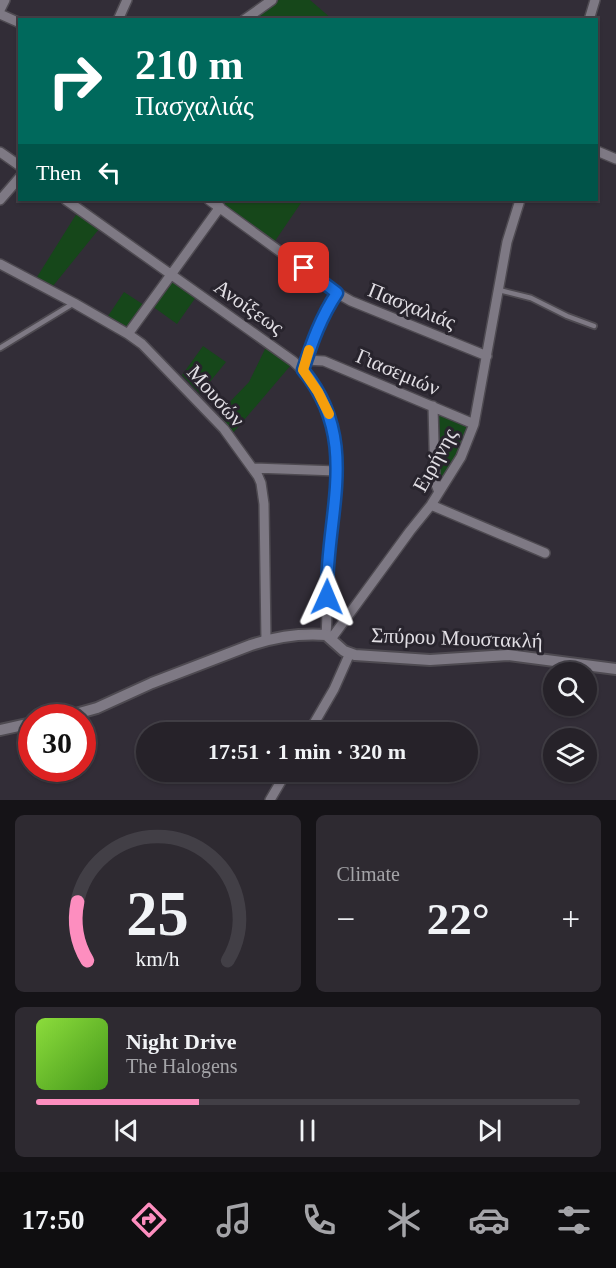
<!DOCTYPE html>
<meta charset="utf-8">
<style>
:root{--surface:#262229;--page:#2e2a31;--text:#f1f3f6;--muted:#a4a4a8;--line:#423f46;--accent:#fd8ebf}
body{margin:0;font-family:"Times New Roman",serif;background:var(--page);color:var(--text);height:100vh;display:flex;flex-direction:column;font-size:22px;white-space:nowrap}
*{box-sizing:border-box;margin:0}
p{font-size:20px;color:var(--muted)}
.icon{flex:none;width:33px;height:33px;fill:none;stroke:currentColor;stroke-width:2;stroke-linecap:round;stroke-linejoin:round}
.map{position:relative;height:800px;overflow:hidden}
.side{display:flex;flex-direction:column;gap:15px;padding:15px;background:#151317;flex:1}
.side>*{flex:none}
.hud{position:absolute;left:18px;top:18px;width:580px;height:183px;border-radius:0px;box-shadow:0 2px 4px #0004,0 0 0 2px var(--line);background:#00695c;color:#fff;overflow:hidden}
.controls{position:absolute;left:543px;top:662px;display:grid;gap:12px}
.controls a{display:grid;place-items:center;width:54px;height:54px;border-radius:50%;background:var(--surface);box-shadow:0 2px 4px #0004,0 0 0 2px var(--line);font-size:30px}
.speed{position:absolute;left:18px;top:704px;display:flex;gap:12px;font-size:30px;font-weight:700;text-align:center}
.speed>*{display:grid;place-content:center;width:78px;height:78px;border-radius:50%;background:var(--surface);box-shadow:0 2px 4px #0004,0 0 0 2px var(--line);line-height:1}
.speed .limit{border:9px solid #d22;background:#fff;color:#111}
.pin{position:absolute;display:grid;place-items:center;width:51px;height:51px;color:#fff;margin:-26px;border-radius:12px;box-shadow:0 3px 9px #0006}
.me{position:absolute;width:66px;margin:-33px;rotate:1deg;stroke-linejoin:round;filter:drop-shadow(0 0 4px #0008)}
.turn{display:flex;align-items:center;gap:21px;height:126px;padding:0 18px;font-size:27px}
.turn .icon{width:78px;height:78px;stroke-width:2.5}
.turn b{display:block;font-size:42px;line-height:51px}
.then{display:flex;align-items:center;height:57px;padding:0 18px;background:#0003;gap:12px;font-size:22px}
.big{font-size:45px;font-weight:600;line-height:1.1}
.side .tile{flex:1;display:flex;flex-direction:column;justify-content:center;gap:9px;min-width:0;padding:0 21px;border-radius:9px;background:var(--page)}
.side .dial{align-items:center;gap:0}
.dial svg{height:156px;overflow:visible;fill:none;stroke:var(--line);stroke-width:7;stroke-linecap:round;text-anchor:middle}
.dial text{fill:var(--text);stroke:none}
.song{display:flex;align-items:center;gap:18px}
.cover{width:72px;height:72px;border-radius:9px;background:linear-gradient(135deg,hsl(90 70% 55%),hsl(100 70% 35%))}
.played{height:6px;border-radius:3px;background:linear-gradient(90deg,var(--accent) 30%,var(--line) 30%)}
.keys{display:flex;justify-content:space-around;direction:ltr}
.heat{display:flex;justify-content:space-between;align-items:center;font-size:33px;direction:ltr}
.side .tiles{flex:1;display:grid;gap:15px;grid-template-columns:1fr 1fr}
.tile:last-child{grid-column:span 2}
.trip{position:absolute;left:136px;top:722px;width:342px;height:60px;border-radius:30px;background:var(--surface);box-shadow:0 2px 4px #0004,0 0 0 2px var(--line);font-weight:600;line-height:60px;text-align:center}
.tab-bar{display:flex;height:96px;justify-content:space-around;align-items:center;background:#0f0e10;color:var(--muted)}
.tab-bar .icon{width:42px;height:42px}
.tab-bar .active{color:var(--accent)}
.tab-bar b{font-size:27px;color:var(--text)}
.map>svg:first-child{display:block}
.green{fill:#16471a}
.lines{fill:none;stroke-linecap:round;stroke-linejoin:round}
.service-casing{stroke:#4e4a51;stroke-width:8}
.minor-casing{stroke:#4e4a51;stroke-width:12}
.tertiary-casing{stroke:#4e4a51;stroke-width:14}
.service{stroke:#7e7984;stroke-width:4.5}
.minor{stroke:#7e7984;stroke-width:9}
.tertiary{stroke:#7e7984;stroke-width:10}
.route-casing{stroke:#114b97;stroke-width:15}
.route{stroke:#1a73e8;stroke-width:10}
.slow{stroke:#f59e0b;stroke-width:10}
.labels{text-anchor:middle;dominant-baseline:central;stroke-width:6;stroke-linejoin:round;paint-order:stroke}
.street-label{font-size:21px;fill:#e1dee4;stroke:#28242d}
</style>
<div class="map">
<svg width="616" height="800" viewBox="0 0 616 800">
<rect width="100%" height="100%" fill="#322d37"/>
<!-- green -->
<path class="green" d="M279,0H310L332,19H254Z
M217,200H303L275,241Z
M77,213L99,229L53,286L37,277Z
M171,280L196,297L177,324L152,306Z
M124,292L144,305L129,328L108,316Z
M203,346L226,362L200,394L182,375Z
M266,347L291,365L233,433L219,413L249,382Z
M439,415L466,426C470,440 449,471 439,481L441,459Z"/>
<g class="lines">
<!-- service casing -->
<g class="service-casing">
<path id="service" d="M499,290L531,298L567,316L594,326
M0,348L74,303"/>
</g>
<!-- minor casing -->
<g class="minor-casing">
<path id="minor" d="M0,10L5,0
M0,14L20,23
M118,20L127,0
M244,20L272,0
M589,20L595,0
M597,151L616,159
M0,152L20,166
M0,200L20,177
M66,200L293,361C355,415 334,490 328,562C326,586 328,611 326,635
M209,200L337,293
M0,264L74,303L128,334L142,344L224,429L258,476L261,483L264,504L266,640
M128,334L220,207
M306,360L324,361L474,424
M303,370C312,342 321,317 337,293L351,301L487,356
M433,406L435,482L439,492
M252,468L337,471
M431,505L545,553
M331,639L410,531L431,505L461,457L474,424L507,242L520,200
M309,732L334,689L350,653
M270,800L287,771"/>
</g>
<!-- tertiary casing -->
<g class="tertiary-casing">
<path id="tertiary" d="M65,717L97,708L152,683L251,645C275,637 300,633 326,635L344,651L355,655L430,660L508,655L616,669
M0,730L32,723"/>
</g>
<!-- service -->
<use href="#service" class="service"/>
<!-- minor -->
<use href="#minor" class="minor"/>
<!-- tertiary -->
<use href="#tertiary" class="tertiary"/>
</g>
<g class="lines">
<!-- route casing -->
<g class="route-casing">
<path id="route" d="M304,268L337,293C321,317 312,342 303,370C362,441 325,516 327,597"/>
</g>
<!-- route -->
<use href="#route" class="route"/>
<!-- slow -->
<path class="slow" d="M309,350L303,370L318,392L329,414"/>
</g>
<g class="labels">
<!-- street labels -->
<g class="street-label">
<text transform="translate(412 306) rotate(22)">Πασχαλιάς</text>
<text transform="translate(249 307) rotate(35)">Ανοίξεως</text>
<text transform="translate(398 372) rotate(23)">Γιασεμιών</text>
<text transform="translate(216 396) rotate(48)">Μουσών</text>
<text transform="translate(435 460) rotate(-61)">Ειρήνης</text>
<text transform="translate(457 638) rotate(2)">Σπύρου Μουστακλή</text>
</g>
</g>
</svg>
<div class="controls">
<a><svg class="icon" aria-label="search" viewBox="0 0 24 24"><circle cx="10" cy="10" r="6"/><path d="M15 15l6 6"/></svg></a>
<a><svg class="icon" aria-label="layers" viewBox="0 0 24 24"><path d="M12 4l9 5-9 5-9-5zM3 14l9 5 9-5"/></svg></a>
</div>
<div class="speed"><div class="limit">30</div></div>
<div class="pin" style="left:304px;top:268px;background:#d93025"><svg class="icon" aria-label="arrive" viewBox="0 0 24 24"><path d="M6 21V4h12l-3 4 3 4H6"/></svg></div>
<svg class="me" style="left:327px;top:597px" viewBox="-20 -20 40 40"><path d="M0-17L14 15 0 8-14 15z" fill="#1a73e8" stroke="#fff" stroke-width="4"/></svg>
<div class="trip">17:51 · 1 min · 320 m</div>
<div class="hud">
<div class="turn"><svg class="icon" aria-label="right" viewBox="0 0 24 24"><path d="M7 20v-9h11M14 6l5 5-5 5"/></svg><div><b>210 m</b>Πασχαλιάς</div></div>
<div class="then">Then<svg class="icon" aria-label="left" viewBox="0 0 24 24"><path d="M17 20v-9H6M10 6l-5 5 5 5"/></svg></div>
</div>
</div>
<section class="side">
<div class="tiles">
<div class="tile dial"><svg viewBox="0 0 100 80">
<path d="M14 69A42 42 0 1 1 86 69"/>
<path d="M14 69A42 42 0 0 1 9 39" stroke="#fd8ebf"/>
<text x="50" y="56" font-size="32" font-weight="700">25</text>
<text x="50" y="72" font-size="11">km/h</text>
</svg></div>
<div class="tile"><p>Climate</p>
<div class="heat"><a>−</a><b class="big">22°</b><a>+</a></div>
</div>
<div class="tile">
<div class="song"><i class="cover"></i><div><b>Night Drive</b><p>The Halogens</p></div></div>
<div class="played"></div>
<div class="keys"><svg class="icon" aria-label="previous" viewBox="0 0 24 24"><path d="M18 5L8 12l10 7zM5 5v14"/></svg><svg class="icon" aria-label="pause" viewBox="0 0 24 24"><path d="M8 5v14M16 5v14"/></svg><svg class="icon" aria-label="next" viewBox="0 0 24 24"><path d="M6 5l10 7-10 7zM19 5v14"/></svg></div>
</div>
</div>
</section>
<nav class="tab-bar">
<b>17:50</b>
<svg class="icon active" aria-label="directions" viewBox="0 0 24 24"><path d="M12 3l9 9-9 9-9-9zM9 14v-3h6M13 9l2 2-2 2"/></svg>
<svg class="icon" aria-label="music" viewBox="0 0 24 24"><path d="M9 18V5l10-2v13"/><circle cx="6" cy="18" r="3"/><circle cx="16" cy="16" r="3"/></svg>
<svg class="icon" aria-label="phone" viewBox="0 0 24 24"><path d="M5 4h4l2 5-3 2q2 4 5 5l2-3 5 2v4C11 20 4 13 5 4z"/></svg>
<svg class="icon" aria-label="climate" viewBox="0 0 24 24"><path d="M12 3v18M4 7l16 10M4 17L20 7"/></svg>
<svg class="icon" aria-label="car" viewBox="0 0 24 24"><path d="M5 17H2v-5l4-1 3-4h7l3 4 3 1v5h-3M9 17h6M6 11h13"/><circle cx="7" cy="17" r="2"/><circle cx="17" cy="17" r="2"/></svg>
<svg class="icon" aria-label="filters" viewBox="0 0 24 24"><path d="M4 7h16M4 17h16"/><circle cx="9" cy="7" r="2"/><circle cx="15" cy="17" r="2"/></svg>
</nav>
